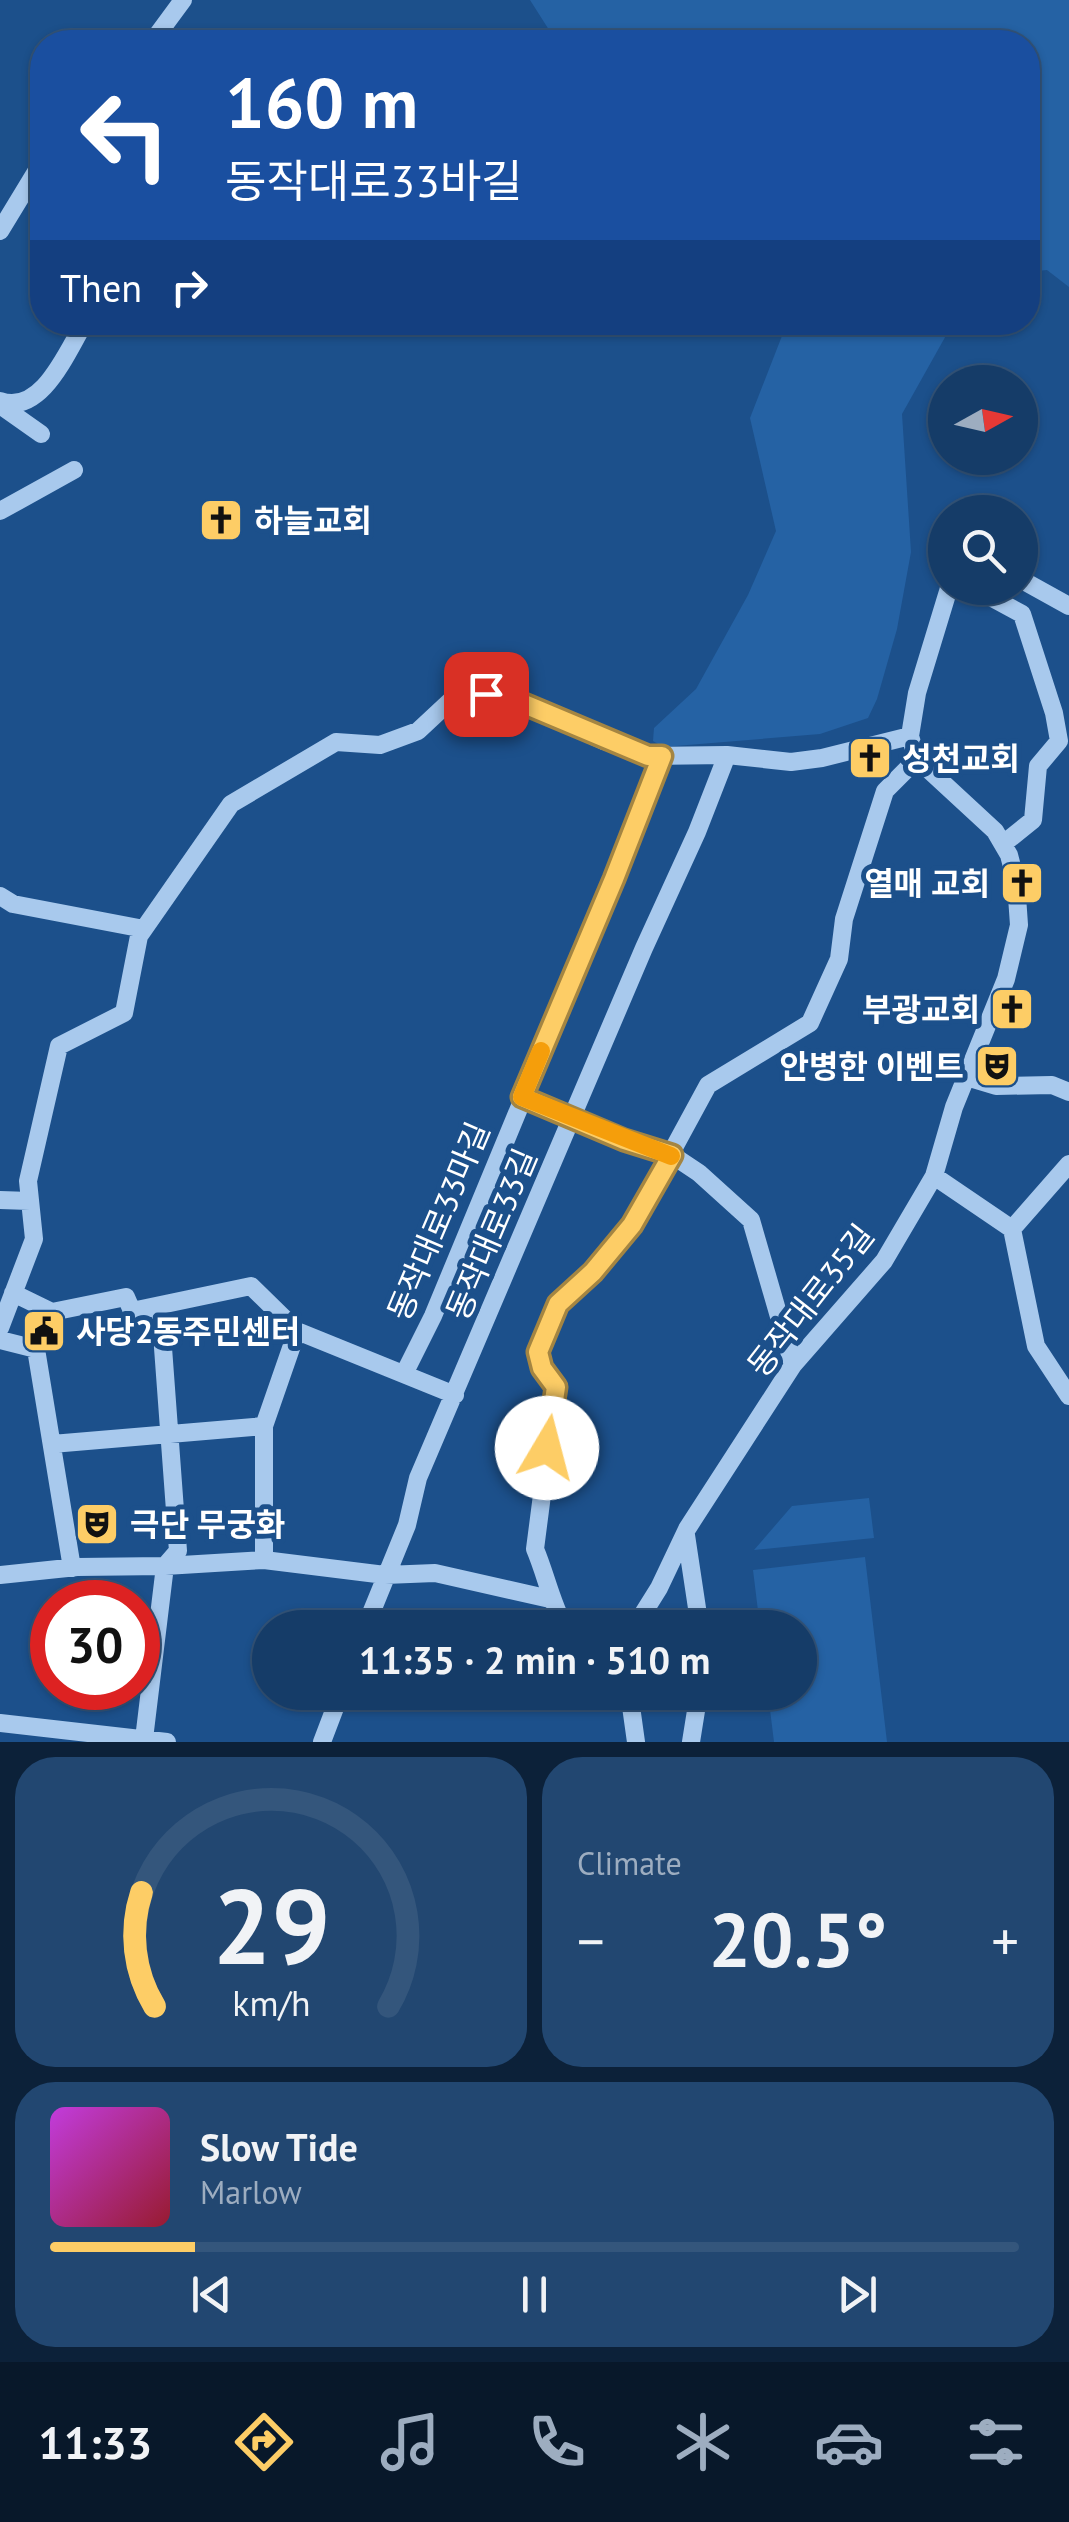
<!DOCTYPE html>
<meta charset="utf-8">
<style>
:root{--surface:#153c68;--page:#224771;--text:#f1f3f6;--muted:#9dadc0;--line:#34567c;--accent:#fdcd66}
body{margin:0;font-family:"PT Sans","Noto Sans KR",sans-serif;background:var(--page);color:var(--text);height:100vh;display:flex;flex-direction:column;font-size:38px;white-space:nowrap}
*{box-sizing:border-box;margin:0}
p{font-size:32px;color:var(--muted)}
.icon{flex:none;width:55px;height:55px;fill:none;stroke:currentColor;stroke-width:2;stroke-linecap:round;stroke-linejoin:round}
.map{position:relative;height:1742px;overflow:hidden}
.drawer{display:flex;flex-direction:column;gap:15px;padding:15px;background:#0c2139;flex:1}
.drawer>*{flex:none}
.banner{position:absolute;left:30px;top:30px;width:1010px;height:305px;border-radius:40px;box-shadow:0 2px 8px #0004,0 0 0 2px var(--line);background:#1a4fa0;color:#fff;overflow:hidden}
.needle{width:65px;rotate:82deg}
.fabs{position:absolute;left:928px;top:365px;display:grid;gap:20px}
.fabs a{display:grid;place-items:center;width:110px;height:110px;border-radius:50%;background:var(--surface);box-shadow:0 2px 8px #0004,0 0 0 2px var(--line);font-size:50px}
.speed{position:absolute;left:30px;top:1580px;display:flex;gap:20px;font-size:50px;font-weight:700;text-align:center}
.speed>*{display:grid;place-content:center;width:130px;height:130px;border-radius:50%;background:var(--surface);box-shadow:0 2px 8px #0004,0 0 0 2px var(--line);line-height:1}
.speed .limit{border:15px solid #d22;background:#fff;color:#111}
.pin{position:absolute;display:grid;place-items:center;width:85px;height:85px;color:#fff;margin:-42px;border-radius:20px;box-shadow:0 5px 15px #0006}
.me{position:absolute;width:110px;margin:-55px;rotate:8deg;stroke-linejoin:round;filter:drop-shadow(0 0 8px #0008)}
.turn{display:flex;align-items:center;gap:35px;height:210px;padding:0 30px;font-size:45px}
.turn .icon{width:130px;height:130px;stroke-width:2.5}
.turn b{display:block;font-size:70px;line-height:85px}
.then{display:flex;align-items:center;height:95px;padding:0 30px;background:#0003;gap:20px;font-size:38px}
.big{font-size:75px;font-weight:600;line-height:1.1}
.drawer .tile{flex:1;display:flex;flex-direction:column;justify-content:center;gap:15px;min-width:0;padding:0 35px;border-radius:40px;background:var(--page)}
.drawer .dial{align-items:center;gap:0}
.dial svg{height:260px;overflow:visible;fill:none;stroke:var(--line);stroke-width:7;stroke-linecap:round;text-anchor:middle}
.dial text{fill:var(--text);stroke:none}
.song{display:flex;align-items:center;gap:30px}
.cover{width:120px;height:120px;border-radius:15px;background:linear-gradient(135deg,hsl(290 70% 55%),hsl(350 70% 35%))}
.played{height:10px;border-radius:5px;background:linear-gradient(90deg,var(--accent) 15%,var(--line) 15%)}
.keys{display:flex;justify-content:space-around;direction:ltr}
.heat{display:flex;justify-content:space-between;align-items:center;font-size:55px;direction:ltr}
.drawer .tiles{flex:1;display:grid;gap:15px;grid-template-columns:1fr 1fr}
.tile:last-child{grid-column:span 2}
.trip{position:absolute;left:252px;top:1610px;width:565px;height:100px;border-radius:50px;background:var(--surface);box-shadow:0 2px 8px #0004,0 0 0 2px var(--line);font-weight:600;line-height:100px;text-align:center}
.tab-bar{display:flex;height:160px;justify-content:space-around;align-items:center;background:#08182a;color:var(--muted)}
.tab-bar .icon{width:70px;height:70px}
.tab-bar .on{color:var(--accent)}
.tab-bar b{font-size:45px;color:var(--text)}
.map>svg:first-child{display:block}
.green{fill:#2562a4}
.lines{fill:none;stroke-linecap:round;stroke-linejoin:round}
.minor{stroke:#a8c9ed;stroke-width:18}
.route-casing{stroke:#a48542;stroke-width:25}
.route{stroke:#fdcd66;stroke-width:18}
.slow{stroke:#f59e0b;stroke-width:18}
.labels{text-anchor:middle;dominant-baseline:central;stroke-width:10;stroke-linejoin:round;paint-order:stroke}
.poi-label{font-size:32px;font-weight:bold;fill:#fff;stroke:#1c508b;text-anchor:start}
.street-label{font-size:32px;fill:#fff;stroke:#1c508b}
</style>
<div class="map">
<svg width="1069" height="1742" viewBox="0 0 1069 1742">
<rect width="100%" height="100%" fill="#1c508b"/>
<!-- green -->
<path class="green" d="M530,0H1069V287L1047,270L1028,272V42H564L551,33Z
M787,323H953L902,414L911,552L897,629L877,699L868,718L820,734L663,747L653,741L654,728L696,689L748,595L776,531L750,418Z
M869,1498L874,1538L754,1550L792,1506Z
M865,1557L887,1742H774L768,1693L800,1692V1628L760,1627L753,1570Z"/>
<g class="lines">
<!-- minor -->
<path class="minor" d="M152,42L183,0
M0,231L42,162
M0,401C42,416 67,351 85,322
M0,405L41,434
M0,511L74,470
M1020,579L1069,606
M974,588L1022,614L1054,713L1059,741L1038,766L1033,820L1003,844
M0,896L13,904L144,929
M966,1077L996,1086L1052,1085L1069,1092
M522,1097L624,1140L672,1155L699,1173L751,1220L793,1365
M934,1176L1012,1229
M0,1200L30,1201
M1012,1229L1036,1346L1069,1396
M1012,1229L1069,1164
M13,1293L52,1312L126,1297L132,1311L251,1286L297,1331L455,1395
M0,1328L34,1239L28,1181L59,1046L124,1013L139,936L231,804L336,742L380,745L418,731L462,690L510,698L604,741L648,756L727,755L791,762L822,758L910,736L917,693L949,588
M0,1340L36,1349L72,1568
M404,1374L433,1316L614,879L662,756
M52,1444L264,1426
M686,1535L700,1628
M264,1560V1426L297,1331
M0,1575L77,1567L165,1566L264,1560L385,1575L435,1573L550,1599
M365,1628L407,1525L418,1478L644,948L697,832L727,755
M565,1628C551,1602 546,1575 535,1549L556,1387L542,1368L538,1351L558,1304L593,1271L632,1225L708,1085L810,1023L839,959L844,919L885,791L917,759
M634,1628L659,1588L687,1529L793,1365L884,1261L934,1176L954,1107L1006,979L1019,925L1016,882L1009,855L995,831L917,759L910,736
M629,1692L636,1742
M0,1723L167,1742
M144,1739L165,1566L178,1551L160,1307
M322,1742L341,1692
M691,1742L699,1692"/>
</g>
<g class="lines">
<!-- route casing -->
<g class="route-casing">
<path id="route" d="M486,694L510,698L648,756H662L614,879L522,1097L624,1140L672,1155L632,1225L593,1272L558,1304L538,1352L542,1368L556,1387L547,1448"/>
</g>
<!-- route -->
<use href="#route" class="route"/>
<!-- slow -->
<path class="slow" d="M541,1051L522,1097L671,1156"/>
</g>
<!-- icons -->
<defs>
<g id="church-square" transform="scale(2.25)"><rect x="-9" y="-9" width="18" height="18" rx="4" fill="#fdcd66" stroke="#1c508b"/><path d="M-1.2-6h2.4v3.5h3.3v2.4h-3.3V6h-2.4V-.1h-3.3v-2.4h3.3Z" fill="#111"/></g>
<g id="theatre-square" transform="scale(2.25)"><rect x="-9" y="-9" width="18" height="18" rx="4" fill="#fdcd66" stroke="#1c508b"/><path d="M-5-5.5Q0-4 5-5.5V0Q5 5 0 6Q-5 5-5 0ZM-3.3-2.5H-1v1.5H-3.3ZM1-2.5H3.3v1.5H1ZM-2.8 1Q0 5.5 2.8 1Z" fill="#111"/></g>
<g id="civic-square" transform="scale(2.25)"><rect x="-9" y="-9" width="18" height="18" rx="4" fill="#fdcd66" stroke="#1c508b"/><path d="M-.6-6.5H3V-4.5H.6V-3L4-1V1h2V6H-6V1h2V-1L-.6-3ZM-1.2 2.5V6h2.4V2.5Z" fill="#111"/></g>
</defs>
<g fill-rule="evenodd">
<use href="#church-square" x="221" y="520"/>
<use href="#church-square" x="870" y="758"/>
<use href="#church-square" x="1022" y="883"/>
<use href="#church-square" x="1012" y="1009"/>
<use href="#theatre-square" x="997" y="1066"/>
<use href="#civic-square" x="44" y="1331"/>
<use href="#theatre-square" x="97" y="1524"/>
</g>
<g class="labels">
<!-- poi labels -->
<g class="poi-label">
<text x="254" y="520">하늘교회</text>
<text x="902" y="758">성천교회</text>
<text x="990" y="883" text-anchor="end">열매 교회</text>
<text x="980" y="1009" text-anchor="end">부광교회</text>
<text x="964" y="1066" text-anchor="end">안병한 이벤트</text>
<text x="76" y="1331">사당2동주민센터</text>
<text x="130" y="1524">극단 무궁화</text>
</g>
<!-- street labels -->
<g class="street-label">
<text transform="translate(438 1221) rotate(-67)">동작대로33마길</text>
<text transform="translate(491 1234) rotate(-67)">동작대로33길</text>
<text transform="translate(810 1300) rotate(-52)">동작대로35길</text>
</g>
</g>
</svg>
<div class="fabs">
<a><svg class="needle" viewBox="-14 -14 28 28"><path d="M0-13l5 13h-10z" fill="#e53935"/><path d="M0 13l5-13h-10z" fill="#9dadc0"/></svg></a>
<a><svg class="icon" aria-label="search" viewBox="0 0 24 24"><circle cx="10" cy="10" r="6"/><path d="M15 15l6 6"/></svg></a>
</div>
<div class="speed"><div class="limit">30</div></div>
<div class="pin" style="left:486px;top:694px;background:#d93025"><svg class="icon" aria-label="arrive" viewBox="0 0 24 24"><path d="M6 21V4h12l-3 4 3 4H6"/></svg></div>
<svg class="me" style="left:547px;top:1448px" viewBox="-20 -20 40 40"><circle r="19" fill="#fff"/><path d="M0-13L10 11 0 6-10 11z" fill="#fdcd66"/></svg>
<div class="trip">11:35 · 2 min · 510 m</div>
<div class="banner">
<div class="turn"><svg class="icon" aria-label="left" viewBox="0 0 24 24"><path d="M17 20v-9H6M10 6l-5 5 5 5"/></svg><div><b>160 m</b>동작대로33바길</div></div>
<div class="then">Then<svg class="icon" aria-label="right" viewBox="0 0 24 24"><path d="M7 20v-9h11M14 6l5 5-5 5"/></svg></div>
</div>
</div>
<section class="drawer">
<div class="tiles">
<div class="tile dial"><svg viewBox="0 0 100 80">
<path d="M14 69A42 42 0 1 1 86 69"/>
<path d="M14 69A42 42 0 0 1 10 34" stroke="#fdcd66"/>
<text x="50" y="56" font-size="32" font-weight="700">29</text>
<text x="50" y="72" font-size="11">km/h</text>
</svg></div>
<div class="tile"><p>Climate</p>
<div class="heat"><a>−</a><b class="big">20.5°</b><a>+</a></div>
</div>
<div class="tile">
<div class="song"><i class="cover"></i><div><b>Slow Tide</b><p>Marlow</p></div></div>
<div class="played"></div>
<div class="keys"><svg class="icon" aria-label="previous" viewBox="0 0 24 24"><path d="M18 5L8 12l10 7zM5 5v14"/></svg><svg class="icon" aria-label="pause" viewBox="0 0 24 24"><path d="M8 5v14M16 5v14"/></svg><svg class="icon" aria-label="next" viewBox="0 0 24 24"><path d="M6 5l10 7-10 7zM19 5v14"/></svg></div>
</div>
</div>
</section>
<nav class="tab-bar">
<b>11:33</b>
<svg class="icon on" aria-label="directions" viewBox="0 0 24 24"><path d="M12 3l9 9-9 9-9-9zM9 14v-3h6M13 9l2 2-2 2"/></svg>
<svg class="icon" aria-label="music" viewBox="0 0 24 24"><path d="M9 18V5l10-2v13"/><circle cx="6" cy="18" r="3"/><circle cx="16" cy="16" r="3"/></svg>
<svg class="icon" aria-label="phone" viewBox="0 0 24 24"><path d="M5 4h4l2 5-3 2q2 4 5 5l2-3 5 2v4C11 20 4 13 5 4z"/></svg>
<svg class="icon" aria-label="climate" viewBox="0 0 24 24"><path d="M12 3v18M4 7l16 10M4 17L20 7"/></svg>
<svg class="icon" aria-label="car" viewBox="0 0 24 24"><path d="M5 17H2v-5l4-1 3-4h7l3 4 3 1v5h-3M9 17h6M6 11h13"/><circle cx="7" cy="17" r="2"/><circle cx="17" cy="17" r="2"/></svg>
<svg class="icon" aria-label="filters" viewBox="0 0 24 24"><path d="M4 7h16M4 17h16"/><circle cx="9" cy="7" r="2"/><circle cx="15" cy="17" r="2"/></svg>
</nav>
